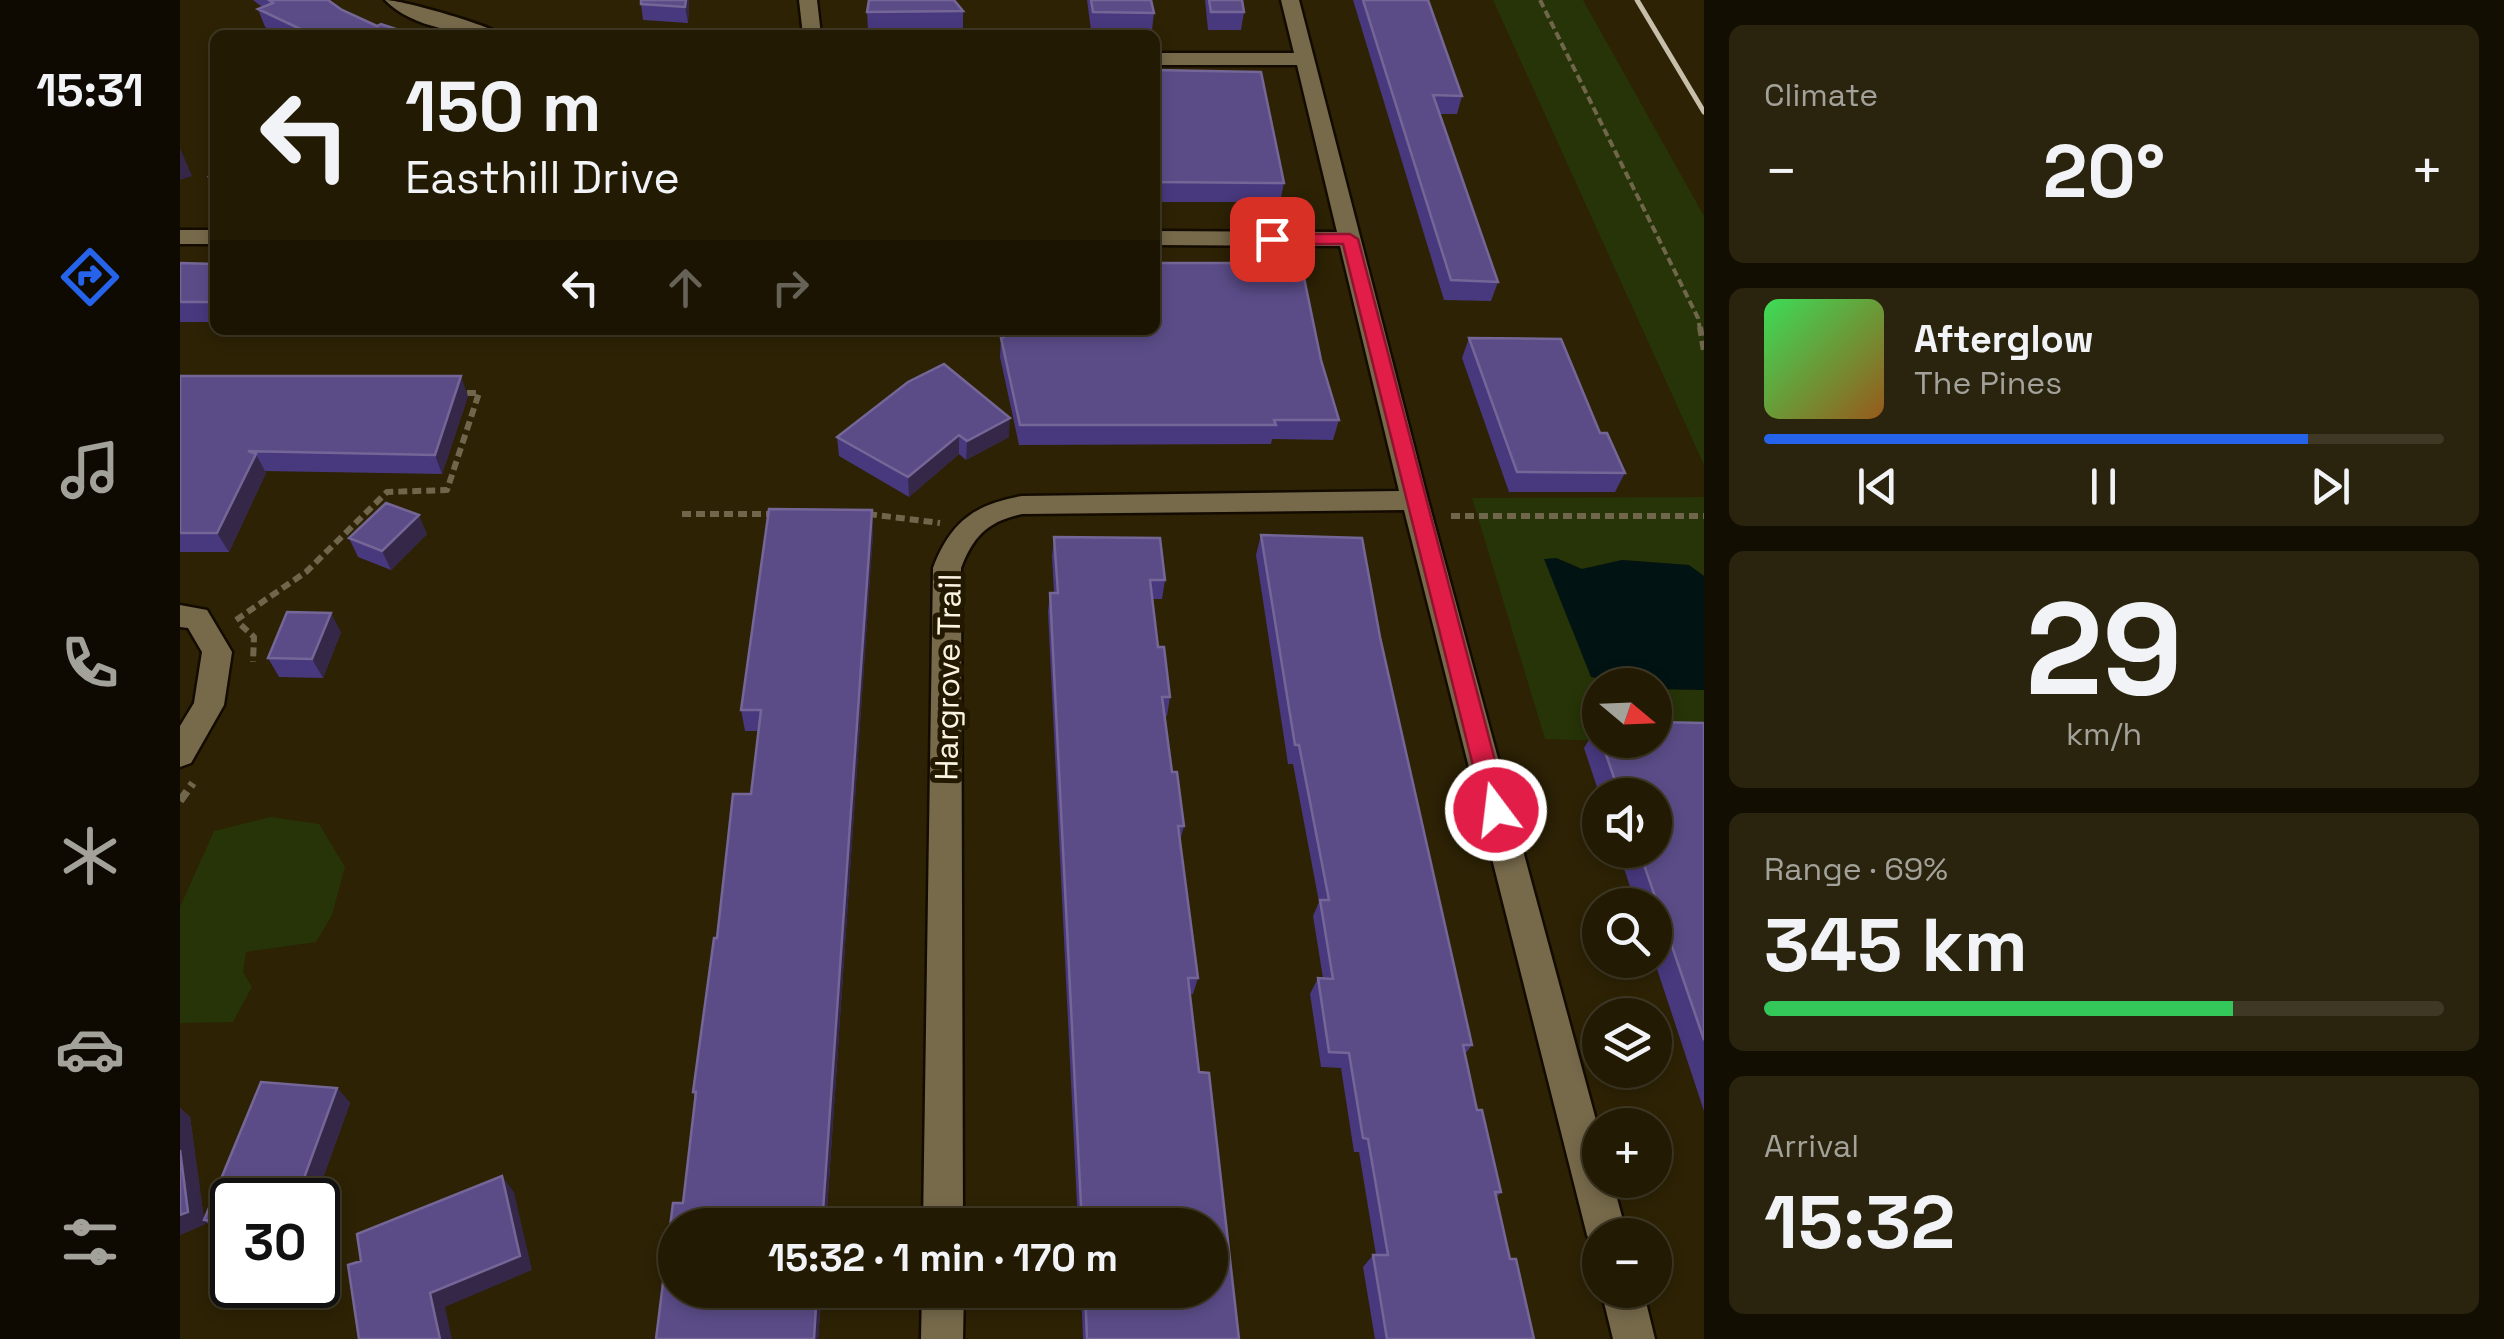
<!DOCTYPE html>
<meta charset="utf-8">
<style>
:root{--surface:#221a03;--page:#2a230d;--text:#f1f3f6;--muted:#a2a19a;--line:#3f3825;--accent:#2563eb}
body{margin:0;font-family:"Space Grotesk",sans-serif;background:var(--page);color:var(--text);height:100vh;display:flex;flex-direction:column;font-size:38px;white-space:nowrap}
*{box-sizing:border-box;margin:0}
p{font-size:32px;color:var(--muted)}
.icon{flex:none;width:55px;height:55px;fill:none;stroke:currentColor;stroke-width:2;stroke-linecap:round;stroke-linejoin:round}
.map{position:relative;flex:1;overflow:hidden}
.details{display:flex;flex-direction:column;gap:25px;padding:25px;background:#130e02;width:800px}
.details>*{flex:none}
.guide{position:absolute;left:30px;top:30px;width:950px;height:305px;border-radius:15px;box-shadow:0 5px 15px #0003,0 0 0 2px var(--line);background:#221a03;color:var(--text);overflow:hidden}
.needle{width:65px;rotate:109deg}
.controls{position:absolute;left:1402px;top:668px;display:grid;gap:20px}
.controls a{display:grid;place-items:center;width:90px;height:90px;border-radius:50%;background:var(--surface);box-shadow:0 5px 15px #0003,0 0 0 2px var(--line);font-size:50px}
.speed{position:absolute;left:30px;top:1178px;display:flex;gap:20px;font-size:50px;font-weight:700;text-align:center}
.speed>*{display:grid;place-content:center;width:130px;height:130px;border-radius:50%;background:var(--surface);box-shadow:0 5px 15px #0003,0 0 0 2px var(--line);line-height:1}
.speed .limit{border:5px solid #111;border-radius:15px;background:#fff;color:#111}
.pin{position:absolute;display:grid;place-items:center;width:85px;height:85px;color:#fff;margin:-42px;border-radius:20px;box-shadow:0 5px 15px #0006}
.me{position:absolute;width:110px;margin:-55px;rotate:345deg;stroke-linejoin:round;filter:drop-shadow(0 0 8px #0008)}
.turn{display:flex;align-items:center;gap:35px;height:210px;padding:0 30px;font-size:45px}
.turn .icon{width:130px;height:130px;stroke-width:2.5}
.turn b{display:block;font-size:70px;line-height:85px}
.lanes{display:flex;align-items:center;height:95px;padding:0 30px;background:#0003;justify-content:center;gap:50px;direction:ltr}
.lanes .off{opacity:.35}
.big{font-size:75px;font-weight:700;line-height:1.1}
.details .tile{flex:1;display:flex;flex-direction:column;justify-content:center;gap:15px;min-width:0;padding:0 35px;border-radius:15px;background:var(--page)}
.details .dial{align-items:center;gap:0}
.dial b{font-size:130px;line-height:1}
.song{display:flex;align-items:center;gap:30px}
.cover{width:120px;height:120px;border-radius:15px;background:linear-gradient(135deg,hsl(130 70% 55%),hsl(30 70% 35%))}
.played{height:10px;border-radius:5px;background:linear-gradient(90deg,var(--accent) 80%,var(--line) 80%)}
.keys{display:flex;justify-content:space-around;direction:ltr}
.heat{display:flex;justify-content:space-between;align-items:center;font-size:55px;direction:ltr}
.charge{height:15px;border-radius:8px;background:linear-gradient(90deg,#34c759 69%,var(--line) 0)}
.trip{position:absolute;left:478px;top:1208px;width:570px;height:100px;border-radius:50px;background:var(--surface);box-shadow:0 5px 15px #0003,0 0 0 2px var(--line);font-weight:700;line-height:100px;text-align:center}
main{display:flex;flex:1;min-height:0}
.tabs{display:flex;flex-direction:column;width:180px;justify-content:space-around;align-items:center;background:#0e0a01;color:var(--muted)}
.tabs .icon{width:70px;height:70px}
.tabs .on{color:var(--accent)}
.tabs b{font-size:45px;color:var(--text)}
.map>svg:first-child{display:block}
.green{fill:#263407}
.water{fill:#021314}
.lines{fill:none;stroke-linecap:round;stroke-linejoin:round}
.minor-casing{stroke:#140b00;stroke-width:5}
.path-far2{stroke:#70664c;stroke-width:4;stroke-dasharray:8 4;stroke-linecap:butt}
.path-far1{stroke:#70664c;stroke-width:6;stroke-dasharray:9 5;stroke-linecap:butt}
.path{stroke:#70664c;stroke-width:8;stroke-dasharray:12 6;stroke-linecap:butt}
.minor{fill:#776a4b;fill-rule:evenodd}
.rail{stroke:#c7bfaa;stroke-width:5}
.wall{fill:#48387e}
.shaded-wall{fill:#352748}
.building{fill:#5b4c88;stroke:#746696;stroke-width:2.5}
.route{fill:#e11d48;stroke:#92132f;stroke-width:2.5}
.labels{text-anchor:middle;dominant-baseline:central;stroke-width:10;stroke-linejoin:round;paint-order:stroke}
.street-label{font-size:32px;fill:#fbf3e2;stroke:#231800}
</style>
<main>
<nav class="tabs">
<b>15:31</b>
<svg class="icon on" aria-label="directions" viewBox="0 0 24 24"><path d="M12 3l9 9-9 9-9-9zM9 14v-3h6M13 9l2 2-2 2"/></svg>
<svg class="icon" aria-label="music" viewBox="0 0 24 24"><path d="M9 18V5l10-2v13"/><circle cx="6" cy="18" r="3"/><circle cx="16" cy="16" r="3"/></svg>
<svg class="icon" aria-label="phone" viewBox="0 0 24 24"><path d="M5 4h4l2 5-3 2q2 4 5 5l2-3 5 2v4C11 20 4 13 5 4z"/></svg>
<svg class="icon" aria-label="climate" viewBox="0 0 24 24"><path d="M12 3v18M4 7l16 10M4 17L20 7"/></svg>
<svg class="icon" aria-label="car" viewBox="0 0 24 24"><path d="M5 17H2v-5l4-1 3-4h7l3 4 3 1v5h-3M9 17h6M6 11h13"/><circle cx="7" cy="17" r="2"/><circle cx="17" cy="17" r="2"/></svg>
<svg class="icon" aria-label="filters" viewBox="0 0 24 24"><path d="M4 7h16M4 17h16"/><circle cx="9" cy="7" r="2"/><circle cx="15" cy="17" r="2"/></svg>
</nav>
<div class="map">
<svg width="1524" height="1339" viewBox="0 0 1524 1339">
<rect width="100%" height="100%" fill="#2d2204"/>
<!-- green -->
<path class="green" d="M1313,0H1403L1524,216V465Z
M1524,497V576L1508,565L1443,560L1402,569L1377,558L1411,677L1452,685H1420V740H1475V689L1524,690V744L1365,739L1292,498Z
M90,817L139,824L165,867L152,915L136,942L66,952L63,972L72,987L53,1022L0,1023V907L34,831Z"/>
<!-- water -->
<path class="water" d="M1376,558L1402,569L1442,560L1509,565L1524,576V690L1475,689V685L1411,677L1364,559Z"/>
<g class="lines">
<!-- minor casing -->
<g class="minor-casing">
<path id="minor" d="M205,0C222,0 309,25 322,35C285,35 232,28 205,0Z
M619,0H637L641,35H623Z
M1101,0H1119L1248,500L1420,1135V1180H1432L1447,1235H1420V1252L1413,1249L1407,1235L1224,510L842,514C808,521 793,536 781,568L783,1225H743L753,568C770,523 794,504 842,496L1219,491L1160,246L975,245V231L1157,232L1117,65H975V53H1114Z
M0,230H35V244H0Z
M0,605L27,610L52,652L44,705L11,763L0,767V726L14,703L22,652L8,628L0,627Z
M742,1290H784L783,1339H741Z
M1421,1290H1463L1475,1339H1433Z"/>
</g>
<!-- path-far2 -->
<path class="path-far2" d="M1360,0L1518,318L1520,330"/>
<!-- path-far1 -->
<path class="path-far1" d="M1520,327L1524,351
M502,514H596
M688,514L760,523
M1271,516H1524
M56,620L126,572L207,492L267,490L299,393H280
M61,625L74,637L73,662"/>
<!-- path -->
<path class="path" d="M0,801L13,783"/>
<!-- minor -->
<use href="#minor" class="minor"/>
<!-- rail -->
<path class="rail" d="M1457,0L1524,112"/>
</g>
<!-- wall -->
<path class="wall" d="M73,0H148L162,10L197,26L234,35H101L85,27L78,9L82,7Z
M509,0L508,23L463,20L461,4Z
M907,0H971L974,13L972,30H911Z
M1025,0H1062L1064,12L1061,30H1028Z
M1173,0H1248L1282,96L1277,114H1260L1318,282L1311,301L1264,300Z
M783,11V29L688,30L687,12Z
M975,70L1104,183L1100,202H975Z
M35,166V190L29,176Z
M0,263L35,264V322H0Z
M821,338L1141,360L1159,420L1153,440L1092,439L1091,444L839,445L820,357Z
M1289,338L1420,433L1445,473L1435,492H1329L1282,358Z
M0,376L288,396L262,474L84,471L86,473L49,552H0Z
M728,382L829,437L786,460L779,454L729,497L659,456L657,437Z
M589,509L692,510L693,533L646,1225H495V1290H642L638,1339H476L493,1203H503L515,1099L513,1092L534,938H537L553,794H571L578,731H565L561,710Z
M247,534L211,570L178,557L169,538Z
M1081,535L1200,637L1292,1045L1285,1054L1297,1110L1321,1192L1316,1198L1330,1259L1354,1339H1195L1183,1267L1193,1255H1196L1179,1152H1174L1161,1068L1141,1067L1130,994L1138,978H1143L1133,916L1139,902L1113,764H1108L1076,555Z
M874,537L985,580L982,599H973L978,647L990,697L987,716H984L992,772L1004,826L1000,841L1018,978L1013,994H1010L1019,1072L1059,1339H903L901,1290H1030V1225H898L868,612L870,593H874L872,556Z
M161,632L143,678L99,677L88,658Z
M1524,723V1111L1474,960L1475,905H1456L1438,850H1475V795H1420V796L1404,748L1417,727H1420V740H1475Z
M157,1088L170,1103L135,1200H52V1234L41,1233L24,1221L25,1224L0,1235V1108L10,1117L24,1220Z"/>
<!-- shaded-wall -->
<path class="shaded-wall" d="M506,0H509L508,23L505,7Z
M0,148L12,176L0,180Z
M281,376L288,396L262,474L255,455Z
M830,418L829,437L786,460L787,441Z
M779,435V454L729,497L728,477Z
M76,454L86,473L49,552L37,533Z
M692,510L693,533L646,1225H642Z
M239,515L247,534L211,570L202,551Z
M151,613L161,632L143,678L132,659Z
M157,1088L170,1103L135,1200H116Z
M0,1108L10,1117L25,1224L0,1235Z
M322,1176L334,1192L352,1270L265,1307L272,1339H260L250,1293Z
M637,1290H642L638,1339H634Z"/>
<!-- building -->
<path class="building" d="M89,0H148L162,10L197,26L201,24L234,35H133L78,9L93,3Z
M461,0H506L505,7L461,4Z
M689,0H774L783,11L687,12Z
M911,0H971L974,13L913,12Z
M1029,0H1062L1064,12H1031Z
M1183,0H1248L1282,96L1253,95L1318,282L1271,280Z
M975,70L1081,72L1104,183L975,182Z
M35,166V176H29Z
M0,263L35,264V302H0Z
M975,263H1121L1141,360L1159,420H1094L1096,425H840L821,338L838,330H975Z
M1289,338L1381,339L1420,433H1427L1445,473L1337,472Z
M764,364L830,418L787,441L779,435L728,477L657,437L728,382Z
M0,376H281L255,455L68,451L76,454L37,533H0Z
M206,503L239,515L202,551L169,538Z
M589,509L692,510L642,1225H495V1290H637L634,1339H476L493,1203H503L516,1092H513L534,938H537L553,794H571L581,710H561Z
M1081,535L1182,538L1200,637L1292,1045H1283L1297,1110H1302L1321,1192H1315L1330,1259H1336L1354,1339H1207L1193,1255H1208L1188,1139L1183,1138L1169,1053L1149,1052L1138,978L1153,979L1140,900H1149L1119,745H1115Z
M874,537L980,538L985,580H970L978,647H984L990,697H982L992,772H997L1004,826H998L1018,978H1008L1019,1072L1029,1073L1059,1339H907L905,1290H1030V1225H902L870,593H878Z
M107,612L151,613L132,659L88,658Z
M1475,722L1524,723V1040L1459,850H1475V795H1440L1421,740H1475Z
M81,1082L157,1088L116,1200H52V1223L24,1220Z
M0,1150L8,1212L0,1215Z
M322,1176L340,1256L250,1293L260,1339H179L168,1265L181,1261L177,1234Z"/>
<!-- route -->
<path class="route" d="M1170,234L1178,239L1328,810L1325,817L1316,820L1307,817L1304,810L1163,244H1092L1083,239L1092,234Z"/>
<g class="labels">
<!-- street labels -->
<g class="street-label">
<text transform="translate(768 677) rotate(-89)">Hargrove Trail</text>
</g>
</g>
</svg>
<div class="controls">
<a><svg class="needle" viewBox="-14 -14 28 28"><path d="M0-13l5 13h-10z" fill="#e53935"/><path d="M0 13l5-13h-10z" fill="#a2a19a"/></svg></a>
<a><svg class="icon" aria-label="sound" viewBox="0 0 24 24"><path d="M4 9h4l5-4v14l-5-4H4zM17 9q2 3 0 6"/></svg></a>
<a><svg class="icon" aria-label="search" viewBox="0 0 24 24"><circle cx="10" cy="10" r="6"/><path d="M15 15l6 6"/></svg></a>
<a><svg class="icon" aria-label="layers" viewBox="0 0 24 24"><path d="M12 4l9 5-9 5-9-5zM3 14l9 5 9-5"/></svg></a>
<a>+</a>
<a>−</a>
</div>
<div class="speed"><div class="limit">30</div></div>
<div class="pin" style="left:1092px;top:239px;background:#d93025"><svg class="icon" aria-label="arrive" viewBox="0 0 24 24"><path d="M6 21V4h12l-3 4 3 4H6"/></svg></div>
<svg class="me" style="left:1316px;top:810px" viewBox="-20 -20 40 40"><circle r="17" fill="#e11d48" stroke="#fff" stroke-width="3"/><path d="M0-11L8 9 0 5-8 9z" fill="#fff"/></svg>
<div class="trip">15:32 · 1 min · 170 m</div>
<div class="guide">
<div class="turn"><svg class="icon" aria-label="left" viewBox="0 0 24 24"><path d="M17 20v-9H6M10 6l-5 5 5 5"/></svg><div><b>150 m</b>Easthill Drive</div></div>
<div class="lanes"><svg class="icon" aria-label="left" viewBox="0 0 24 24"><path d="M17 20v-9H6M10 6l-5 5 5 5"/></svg><svg class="icon off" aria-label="ahead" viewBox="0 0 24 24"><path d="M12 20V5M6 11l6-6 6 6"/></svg><svg class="icon off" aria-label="right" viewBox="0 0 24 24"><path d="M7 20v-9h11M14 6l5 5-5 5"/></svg></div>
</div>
</div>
<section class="details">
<div class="tile"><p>Climate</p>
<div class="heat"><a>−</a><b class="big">20°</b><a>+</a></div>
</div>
<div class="tile">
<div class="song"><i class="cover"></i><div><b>Afterglow</b><p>The Pines</p></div></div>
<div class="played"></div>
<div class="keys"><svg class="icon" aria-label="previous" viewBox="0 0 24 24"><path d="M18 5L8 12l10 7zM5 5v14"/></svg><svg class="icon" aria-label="pause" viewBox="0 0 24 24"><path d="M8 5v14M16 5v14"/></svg><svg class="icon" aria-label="next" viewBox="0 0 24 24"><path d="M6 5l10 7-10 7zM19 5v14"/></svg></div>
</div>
<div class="tile dial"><b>29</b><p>km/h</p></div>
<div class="tile"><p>Range · 69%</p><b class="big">345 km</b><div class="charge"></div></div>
<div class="tile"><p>Arrival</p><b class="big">15:32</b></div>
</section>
</main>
